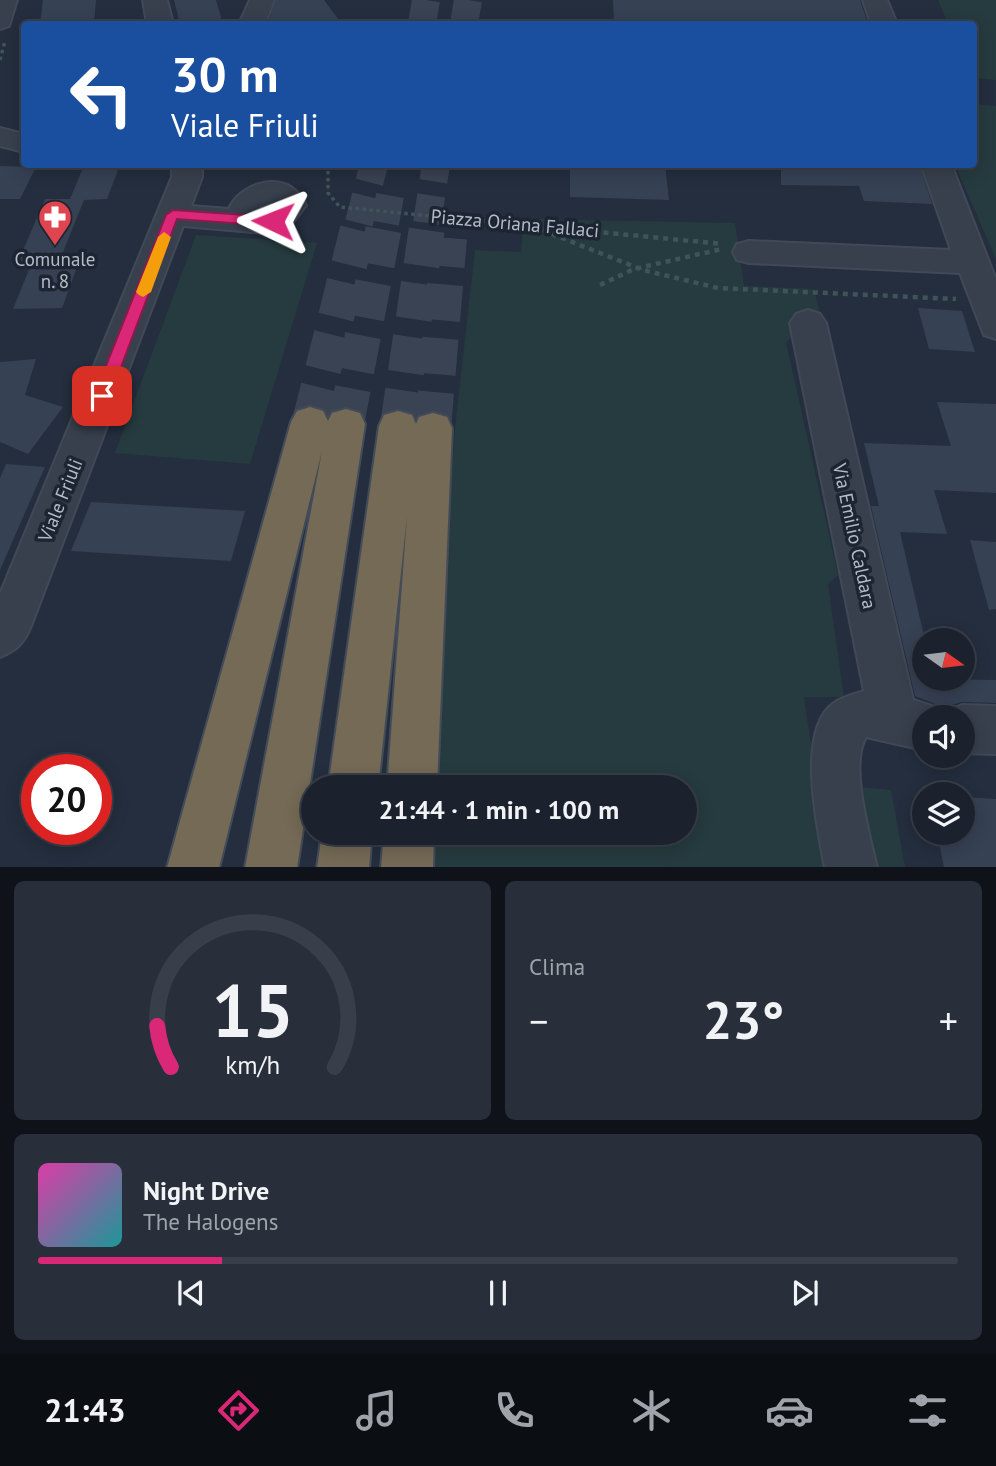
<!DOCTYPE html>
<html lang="it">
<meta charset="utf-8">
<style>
:root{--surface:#1b222e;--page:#282f3a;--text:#f1f3f6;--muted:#a0a4aa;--line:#393f4a;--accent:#db2777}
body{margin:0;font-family:"PT Sans",sans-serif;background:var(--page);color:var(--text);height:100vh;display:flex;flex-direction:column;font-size:26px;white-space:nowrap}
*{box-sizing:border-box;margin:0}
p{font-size:23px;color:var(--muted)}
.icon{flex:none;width:38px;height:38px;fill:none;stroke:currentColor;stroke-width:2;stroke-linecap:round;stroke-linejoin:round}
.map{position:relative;height:867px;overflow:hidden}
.side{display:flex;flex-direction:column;gap:14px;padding:14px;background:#0f1319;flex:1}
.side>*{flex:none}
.top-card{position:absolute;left:21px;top:21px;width:956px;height:147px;border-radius:7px;box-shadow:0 4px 18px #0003,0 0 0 2px var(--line);background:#1a4fa0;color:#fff;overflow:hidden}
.needle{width:46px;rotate:104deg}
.tools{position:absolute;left:912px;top:628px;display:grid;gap:14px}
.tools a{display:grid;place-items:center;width:63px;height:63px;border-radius:50%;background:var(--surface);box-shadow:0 4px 18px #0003,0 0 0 2px var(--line);font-size:35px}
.speed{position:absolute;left:21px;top:754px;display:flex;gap:14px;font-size:35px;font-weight:700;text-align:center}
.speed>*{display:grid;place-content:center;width:91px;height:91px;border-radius:50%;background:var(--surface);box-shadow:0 4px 18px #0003,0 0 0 2px var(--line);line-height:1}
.speed .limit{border:10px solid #d22;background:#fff;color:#111}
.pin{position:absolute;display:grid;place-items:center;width:60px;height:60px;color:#fff;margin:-30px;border-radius:14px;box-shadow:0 4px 10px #0006}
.me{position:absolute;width:77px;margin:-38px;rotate:272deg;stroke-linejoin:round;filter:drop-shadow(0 0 5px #0008)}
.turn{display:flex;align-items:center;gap:24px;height:147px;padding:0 35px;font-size:32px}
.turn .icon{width:91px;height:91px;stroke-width:2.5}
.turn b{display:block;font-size:49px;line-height:60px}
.big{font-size:52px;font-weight:600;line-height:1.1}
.side .widget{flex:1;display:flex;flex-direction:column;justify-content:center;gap:10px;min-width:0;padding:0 24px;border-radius:10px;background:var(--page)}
.side .dial{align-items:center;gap:0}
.dial svg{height:182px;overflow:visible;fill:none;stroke:var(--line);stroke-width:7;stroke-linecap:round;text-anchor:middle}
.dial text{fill:var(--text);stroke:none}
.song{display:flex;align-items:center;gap:21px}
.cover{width:84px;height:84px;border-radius:10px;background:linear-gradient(135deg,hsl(320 70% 55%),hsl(180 70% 35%))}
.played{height:7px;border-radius:4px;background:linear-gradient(90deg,var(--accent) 20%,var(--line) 20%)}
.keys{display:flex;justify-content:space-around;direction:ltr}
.heat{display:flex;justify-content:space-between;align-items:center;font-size:38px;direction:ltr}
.side .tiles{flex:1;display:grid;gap:14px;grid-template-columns:1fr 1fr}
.widget:last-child{grid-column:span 2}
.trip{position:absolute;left:301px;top:775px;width:396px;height:70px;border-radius:35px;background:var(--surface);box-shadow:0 4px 18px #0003,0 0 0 2px var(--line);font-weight:600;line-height:70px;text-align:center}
.menu{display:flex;height:112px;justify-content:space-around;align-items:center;background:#0b0e12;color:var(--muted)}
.menu .icon{width:49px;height:49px}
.menu .on{color:var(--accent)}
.menu b{font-size:32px;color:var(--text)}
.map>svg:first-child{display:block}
.green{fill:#263b3f}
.building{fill:#364154}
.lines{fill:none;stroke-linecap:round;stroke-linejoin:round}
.highway-tunnel-far1{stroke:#3a4353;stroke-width:28;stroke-dasharray:28 14;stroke-linecap:butt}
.highway-tunnel{stroke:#3a4353;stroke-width:36;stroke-dasharray:36 18;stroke-linecap:butt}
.minor-casing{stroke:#414957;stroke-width:4}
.highway-casing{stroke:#434b59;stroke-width:4}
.path-far1{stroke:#3f5457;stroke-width:3.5;stroke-dasharray:3.5 3.5;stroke-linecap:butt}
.path{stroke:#3f5457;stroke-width:4.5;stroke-dasharray:5 5;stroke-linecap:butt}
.minor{fill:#38404e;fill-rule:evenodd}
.highway{fill:#746a55;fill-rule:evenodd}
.route{fill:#db2777;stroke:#8e194d;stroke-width:2}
.slow{fill:#f59e0b}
.labels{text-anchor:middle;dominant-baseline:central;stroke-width:7;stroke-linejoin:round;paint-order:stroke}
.street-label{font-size:19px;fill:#b4bbc9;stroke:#1d2533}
.poi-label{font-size:19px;fill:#b4bbc9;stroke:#1d2533}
</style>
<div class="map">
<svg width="996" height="868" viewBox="0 0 996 868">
<rect width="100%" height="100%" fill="#242e3e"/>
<!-- green -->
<path class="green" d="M938,0H996V80L973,78V24H948Z
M973,104L996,106V259L955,165L973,164Z
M524,219L735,223L744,286L814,289L821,318H791L795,334L786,342L838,575L828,584L844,697H804L829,867L423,868L425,833H684V788L429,787L455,429L475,250L521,252Z
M196,235L317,243L250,464L115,453Z
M859,787L891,790L905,867H872Z"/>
<!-- building -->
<path class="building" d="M43,0H96L94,24H40Z
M174,0H216L223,24H180Z
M276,0H324L342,24H299L297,21L269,20Z
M613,0H860L868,24H614Z
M570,164H665L669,200L570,197Z
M781,164H919L932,204L864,201L859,186L781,185Z
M0,166L36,167L20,199H0Z
M82,170H118L107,199L84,200L59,262H79L62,308L13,309L32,262H18L45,199H70Z
M918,308L962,311L975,352L929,349Z
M36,359L25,395L63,407L28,454L0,442V362Z
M937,402L996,404V493L934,490L947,534L900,532L925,640L924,679L996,680V703L962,702L943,707L915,696L871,506H879L864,443L951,446Z
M6,464L45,467L0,570V478Z
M91,502L245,511L231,561L71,551Z
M970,540L996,542V609L989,610Z
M962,797L996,799V867H944L937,833H962Z"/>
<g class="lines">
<!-- highway-tunnel-far1 -->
<path class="highway-tunnel-far1" d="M422,24L426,0
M464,24L468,0
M359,223L374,164
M385,223L392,184
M427,223L436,164"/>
<!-- highway-tunnel -->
<path class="highway-tunnel" d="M310,422L360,221
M346,424L385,221
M398,426L428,221
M433,428L449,238"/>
<!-- minor casing -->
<g class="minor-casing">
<path id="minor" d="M0,0H17L9,26L0,29Z
M143,0H167L173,24H147Z
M250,0H274L265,24H239Z
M863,0H887L897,24H871Z
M0,128L24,134V152L0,146Z
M172,164H202V177L191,206L229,209C238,186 276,172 296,191C300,195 303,200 306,205L291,225L265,233L183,226L31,626C24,643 17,650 0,657V594L172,177ZM271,203L273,205L269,210L260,211L261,207Z
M921,164H951L996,280V339L984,335L960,273L749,263L737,260L733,252L737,244L749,241L951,250Z
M808,310L820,314L826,323L913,700L941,709L944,716L945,712L962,705L996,706V754L962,753V718H924V750L866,737C849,765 870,836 877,868H825C818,829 795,730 834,703C842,697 855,694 864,691L790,323L796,314Z"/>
</g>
<!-- highway casing -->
<g class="highway-casing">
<path id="highway" d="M310,407L323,411L328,421L332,413L346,409L360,413L365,424L297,868H245L322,451L219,868H167L291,422L297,411Z
M398,411L412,415L416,424L419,417L433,413L447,417L452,428L437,788H387L407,516L378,788H328L379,426L384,415Z
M322,833H372L369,868H317Z
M384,833H434L433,868H381Z"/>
</g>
<!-- path-far1 -->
<path class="path-far1" d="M0,60L5,41
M328,164V193L340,207L502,223"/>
<!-- path -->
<path class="path" d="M484,221L723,244
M524,223L643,270L718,288L956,299
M600,285L634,269L722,249"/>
<!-- minor -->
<use href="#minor" class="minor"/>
<!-- highway -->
<use href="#highway" class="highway"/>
</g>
<!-- route -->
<path class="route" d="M173,210L273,217L279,221L273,226L177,219L110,396L102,402L97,400L94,396L166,215Z"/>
<!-- slow -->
<path class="slow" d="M164,232L171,237L151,292L143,297L139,295L136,292L158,237Z"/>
<!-- icons -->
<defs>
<g id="pharmacy-pin" transform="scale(1.75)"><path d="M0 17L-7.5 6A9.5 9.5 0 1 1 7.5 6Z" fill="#e0444e" stroke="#1d2533"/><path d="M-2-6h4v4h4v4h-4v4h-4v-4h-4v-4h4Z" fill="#fff"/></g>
</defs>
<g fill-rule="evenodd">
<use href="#pharmacy-pin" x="55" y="217"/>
</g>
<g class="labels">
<!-- street labels -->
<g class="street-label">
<text transform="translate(515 223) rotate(5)">Piazza Oriana Fallaci</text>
<text transform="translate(60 500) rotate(-68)">Viale Friuli</text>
<text transform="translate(855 536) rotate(78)">Via Emilio Caldara</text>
</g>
<!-- poi labels -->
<g class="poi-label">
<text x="55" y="259">Comunale<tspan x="55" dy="22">n. 8</tspan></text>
</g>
</g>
</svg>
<div class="tools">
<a><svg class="needle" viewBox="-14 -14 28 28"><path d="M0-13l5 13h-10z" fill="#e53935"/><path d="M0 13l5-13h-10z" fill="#a0a4aa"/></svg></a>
<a><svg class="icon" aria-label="sound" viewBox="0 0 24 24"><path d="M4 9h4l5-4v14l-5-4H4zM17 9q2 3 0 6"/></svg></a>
<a><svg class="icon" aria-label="layers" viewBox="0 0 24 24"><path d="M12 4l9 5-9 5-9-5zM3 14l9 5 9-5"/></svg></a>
</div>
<div class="speed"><div class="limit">20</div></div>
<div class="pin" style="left:102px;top:396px;background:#d93025"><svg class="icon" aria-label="arrive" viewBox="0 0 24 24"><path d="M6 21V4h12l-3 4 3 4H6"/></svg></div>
<svg class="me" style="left:273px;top:221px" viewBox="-20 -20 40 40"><path d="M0-17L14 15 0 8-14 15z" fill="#db2777" stroke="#fff" stroke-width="4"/></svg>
<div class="trip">21:44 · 1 min · 100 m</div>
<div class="top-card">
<div class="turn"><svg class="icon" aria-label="left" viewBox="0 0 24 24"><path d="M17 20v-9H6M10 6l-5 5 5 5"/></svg><div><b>30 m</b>Viale Friuli</div></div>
</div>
</div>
<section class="side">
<div class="tiles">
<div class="widget dial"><svg viewBox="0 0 100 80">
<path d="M14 69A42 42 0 1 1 86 69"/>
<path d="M14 69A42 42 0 0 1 8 51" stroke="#db2777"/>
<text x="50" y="56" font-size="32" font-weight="700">15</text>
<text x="50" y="72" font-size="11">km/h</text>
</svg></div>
<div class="widget"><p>Clima</p>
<div class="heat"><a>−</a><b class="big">23°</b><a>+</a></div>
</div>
<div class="widget">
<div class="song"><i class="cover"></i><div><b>Night Drive</b><p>The Halogens</p></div></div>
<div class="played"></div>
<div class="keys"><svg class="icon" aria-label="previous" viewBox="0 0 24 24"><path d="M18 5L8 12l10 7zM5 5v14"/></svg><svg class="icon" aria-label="pause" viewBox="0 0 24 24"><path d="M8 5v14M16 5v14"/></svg><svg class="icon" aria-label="next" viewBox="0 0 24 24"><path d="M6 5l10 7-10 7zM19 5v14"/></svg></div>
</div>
</div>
</section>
<nav class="menu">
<b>21:43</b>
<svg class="icon on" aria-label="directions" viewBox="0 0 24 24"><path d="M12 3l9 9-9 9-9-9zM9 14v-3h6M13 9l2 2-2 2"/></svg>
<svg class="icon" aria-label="music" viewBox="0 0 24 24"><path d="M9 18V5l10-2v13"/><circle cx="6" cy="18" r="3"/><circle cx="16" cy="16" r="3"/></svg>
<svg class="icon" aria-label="phone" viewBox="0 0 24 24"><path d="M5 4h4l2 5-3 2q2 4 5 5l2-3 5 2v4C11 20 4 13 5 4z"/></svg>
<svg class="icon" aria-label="climate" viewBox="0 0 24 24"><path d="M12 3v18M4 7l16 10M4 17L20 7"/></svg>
<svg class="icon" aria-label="car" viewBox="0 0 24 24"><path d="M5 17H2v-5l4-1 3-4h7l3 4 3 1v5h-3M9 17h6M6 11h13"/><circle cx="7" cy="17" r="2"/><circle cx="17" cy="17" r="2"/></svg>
<svg class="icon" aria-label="filters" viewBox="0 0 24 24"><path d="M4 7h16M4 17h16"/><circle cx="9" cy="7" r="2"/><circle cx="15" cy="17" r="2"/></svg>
</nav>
